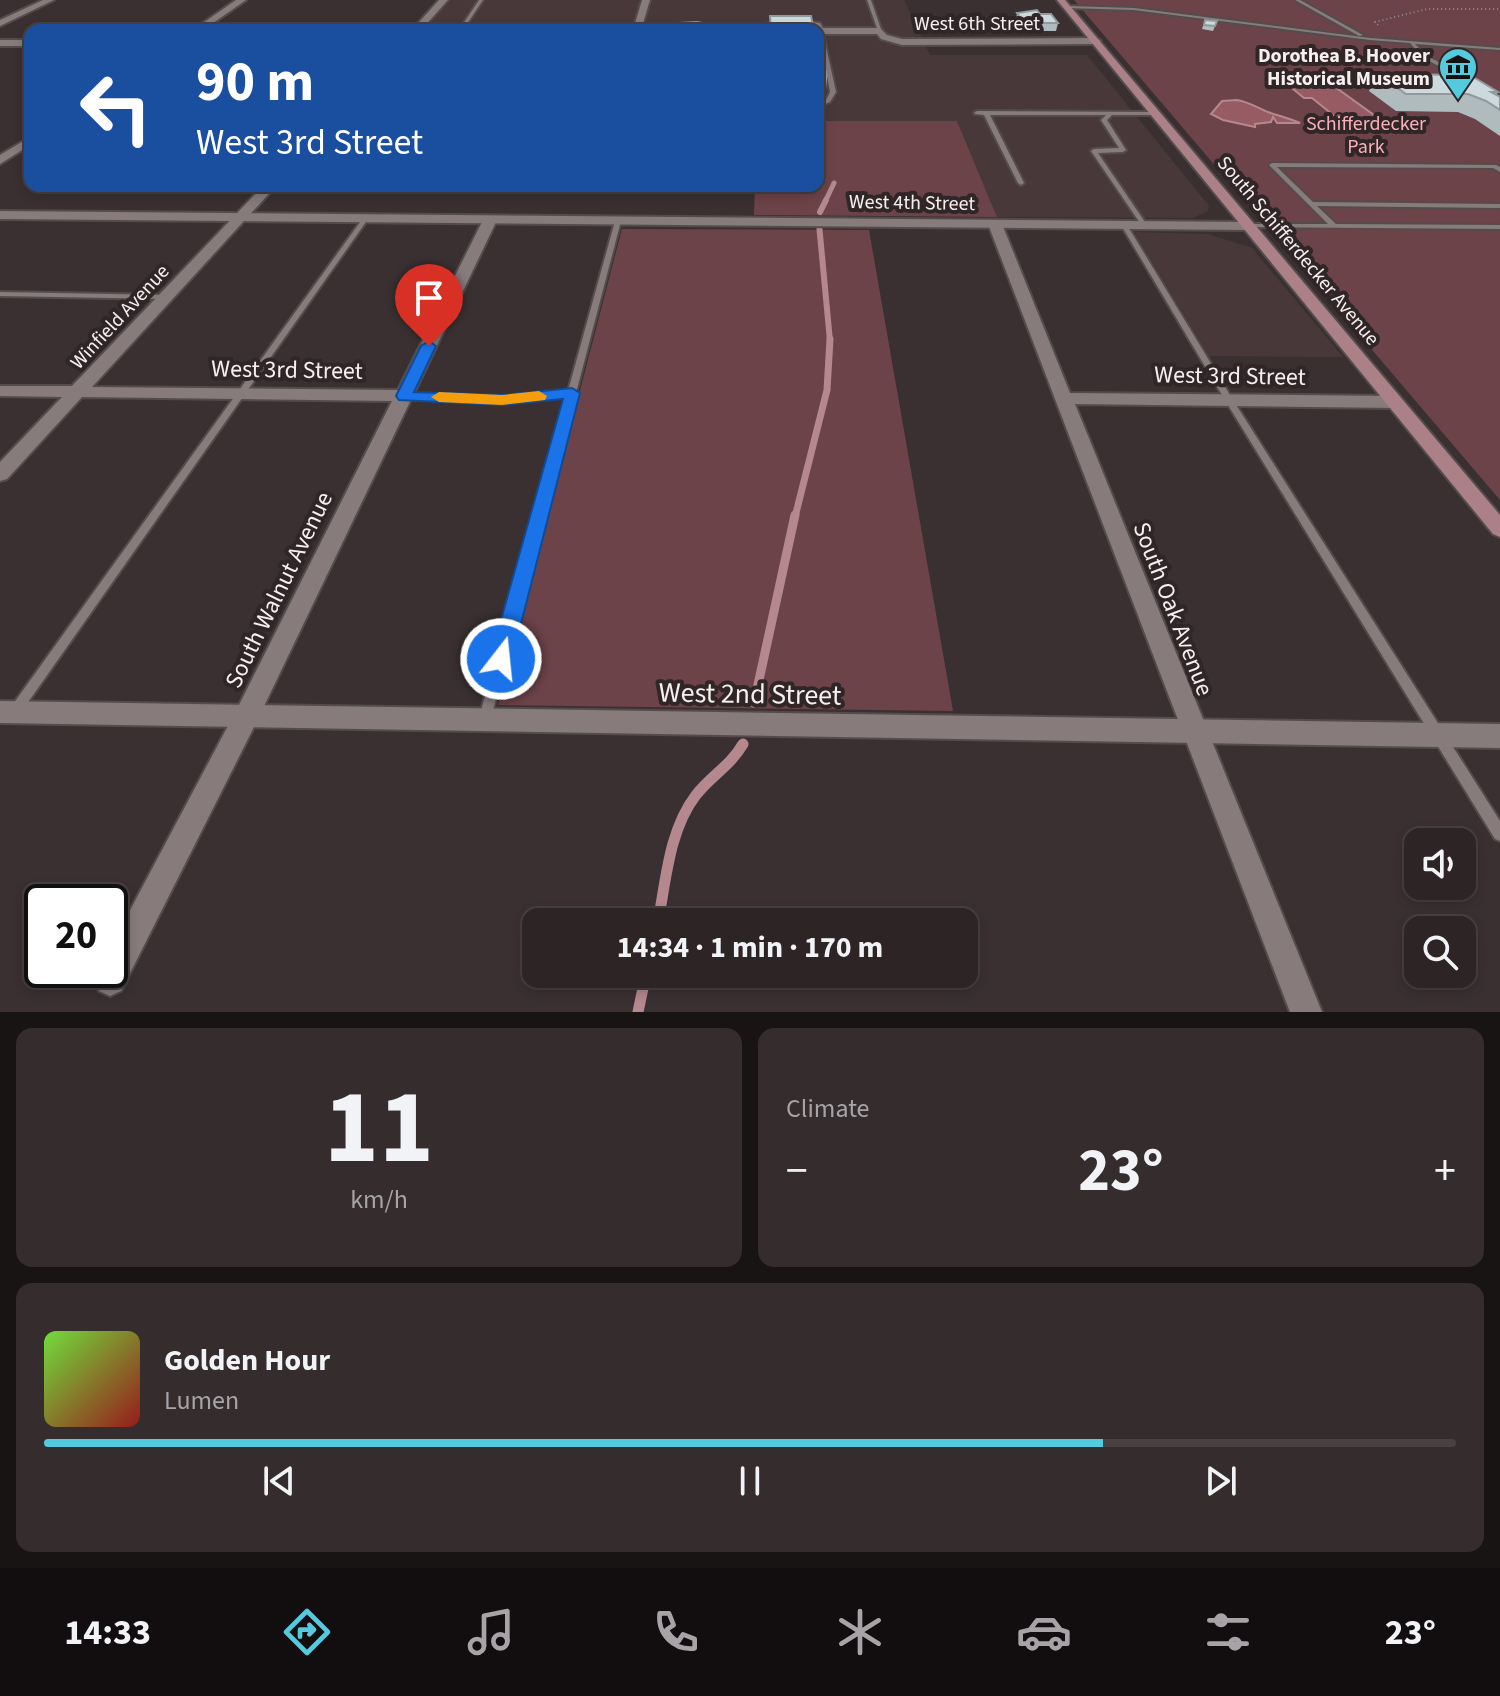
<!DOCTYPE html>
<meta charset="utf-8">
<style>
:root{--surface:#2c2425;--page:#342c2d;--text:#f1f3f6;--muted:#a6a4a7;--line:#484142;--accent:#54cade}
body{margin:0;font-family:"Source Sans 3",sans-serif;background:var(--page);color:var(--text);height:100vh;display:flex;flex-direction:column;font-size:30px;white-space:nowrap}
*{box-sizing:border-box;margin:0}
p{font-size:26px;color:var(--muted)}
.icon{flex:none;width:44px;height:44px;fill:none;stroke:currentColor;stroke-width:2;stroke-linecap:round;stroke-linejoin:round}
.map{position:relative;height:1012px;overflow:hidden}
.details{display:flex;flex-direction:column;gap:16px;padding:16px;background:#181414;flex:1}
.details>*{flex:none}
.hud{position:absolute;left:24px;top:24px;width:800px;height:168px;border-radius:16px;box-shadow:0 4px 12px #0003,0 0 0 2px var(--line);background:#1a4fa0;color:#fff;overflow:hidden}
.fabs{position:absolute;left:1404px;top:828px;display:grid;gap:16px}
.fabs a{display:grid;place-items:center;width:72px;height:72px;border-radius:16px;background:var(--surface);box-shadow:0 4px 12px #0003,0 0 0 2px var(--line);font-size:40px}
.speed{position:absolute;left:24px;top:884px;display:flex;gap:16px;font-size:40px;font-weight:700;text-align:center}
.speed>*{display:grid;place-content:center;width:104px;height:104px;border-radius:50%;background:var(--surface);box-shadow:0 4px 12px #0003,0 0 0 2px var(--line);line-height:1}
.speed .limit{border:4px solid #111;border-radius:12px;background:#fff;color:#111}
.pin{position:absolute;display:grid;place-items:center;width:68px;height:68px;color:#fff;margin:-82px -34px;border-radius:50% 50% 50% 0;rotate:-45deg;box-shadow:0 0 8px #0007}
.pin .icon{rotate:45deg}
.me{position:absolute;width:88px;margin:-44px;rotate:16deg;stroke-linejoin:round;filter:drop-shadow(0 0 6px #0008)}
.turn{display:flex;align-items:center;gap:28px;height:168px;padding:0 40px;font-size:36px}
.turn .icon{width:104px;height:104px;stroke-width:2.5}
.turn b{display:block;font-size:56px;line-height:68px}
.big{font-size:60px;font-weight:700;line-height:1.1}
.details .widget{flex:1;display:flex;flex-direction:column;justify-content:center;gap:12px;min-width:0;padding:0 28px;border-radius:16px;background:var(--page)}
.details .dial{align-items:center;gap:0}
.dial b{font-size:104px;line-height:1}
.song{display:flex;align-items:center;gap:24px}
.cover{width:96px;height:96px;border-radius:12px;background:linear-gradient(135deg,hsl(100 70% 55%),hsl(0 70% 35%))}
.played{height:8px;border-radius:4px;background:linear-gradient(90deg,var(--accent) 75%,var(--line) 75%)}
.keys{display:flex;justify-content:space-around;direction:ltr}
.heat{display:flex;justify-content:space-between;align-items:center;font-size:44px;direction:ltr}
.details .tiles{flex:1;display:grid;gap:16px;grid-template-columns:1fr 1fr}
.widget:last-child{grid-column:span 2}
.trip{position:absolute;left:522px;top:908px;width:456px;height:80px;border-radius:16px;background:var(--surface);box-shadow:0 4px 12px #0003,0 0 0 2px var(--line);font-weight:700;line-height:80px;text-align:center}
.tabs{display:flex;height:128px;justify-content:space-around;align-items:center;background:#120e0f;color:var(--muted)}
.tabs .icon{width:56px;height:56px}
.tabs .active{color:var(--accent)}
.tabs b{font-size:36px;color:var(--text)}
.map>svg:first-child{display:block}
.built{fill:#493839}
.green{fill:#6c4348}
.water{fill:#975c63;stroke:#b4888d;stroke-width:2}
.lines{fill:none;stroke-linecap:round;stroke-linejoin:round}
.stream-far4{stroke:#b4888d;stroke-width:5}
.stream-far3{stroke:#b4888d;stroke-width:6}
.stream-far2{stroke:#b4888d;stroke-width:7}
.stream-far1{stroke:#b4888d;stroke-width:9}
.stream{stroke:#b4888d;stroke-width:11}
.service-casing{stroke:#544c4c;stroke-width:4}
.minor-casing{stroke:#544c4c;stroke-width:4}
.tertiary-casing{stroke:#544c4c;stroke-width:4}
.secondary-casing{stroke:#544c4c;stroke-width:4}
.path{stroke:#938a8b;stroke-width:2;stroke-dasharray:1 3;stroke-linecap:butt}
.service{fill:#877b7c;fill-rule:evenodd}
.minor{fill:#877b7c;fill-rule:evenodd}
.tertiary{fill:#877b7c;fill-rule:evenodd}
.secondary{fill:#ab8086;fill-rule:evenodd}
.wall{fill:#b0bbbe}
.building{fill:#cddadd;stroke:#90999b;stroke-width:2}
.route{fill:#1a73e8;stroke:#114b97;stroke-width:2}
.slow{fill:#f59e0b}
.labels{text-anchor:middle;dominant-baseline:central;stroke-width:8;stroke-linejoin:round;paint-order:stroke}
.far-street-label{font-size:20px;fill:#f6efef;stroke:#302627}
.far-poi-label{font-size:20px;font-weight:bold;fill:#f6efef;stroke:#302627;text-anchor:end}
.far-park-label{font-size:20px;fill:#f9b0b8;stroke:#302627}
.street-label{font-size:24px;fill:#f6efef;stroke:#302627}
.near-street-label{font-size:28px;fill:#f6efef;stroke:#302627}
</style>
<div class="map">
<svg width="1500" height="1012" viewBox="0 0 1500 1012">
<rect width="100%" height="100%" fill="#3a3031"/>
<!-- built -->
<path class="built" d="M449,0H904L930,55H1087L1209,206L1208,211L1193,218L997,217L957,121H818V30H422Z
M1134,232L1208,234L1252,248L1343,357L1209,356Z"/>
<!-- green -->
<path class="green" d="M1074,0H1500V500Z
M818,121H957L997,217L754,215L755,186H818Z
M622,229L869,230L953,711L498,705Z"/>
<!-- water -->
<path class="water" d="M1287,84H1331L1385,123H1343L1312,98H1304Z
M1237,100C1249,102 1258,108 1268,112C1279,116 1289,118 1300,123H1277L1273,117L1271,122L1255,124V127L1223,120L1211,114L1222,101Z"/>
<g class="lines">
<!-- stream-far4 -->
<path class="stream-far4" d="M825,202L834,183"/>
<!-- stream-far3 -->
<path class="stream-far3" d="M820,212L826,200
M819,224L830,341"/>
<!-- stream-far2 -->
<path class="stream-far2" d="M795,517L827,390L830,339"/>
<!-- stream-far1 -->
<path class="stream-far1" d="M754,703L795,515"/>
<!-- stream -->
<path class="stream" d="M658,922C666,880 669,830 696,795C711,776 731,765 743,744
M638,1012L646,974"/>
<!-- service casing -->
<g class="service-casing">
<path id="service" d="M479,0H483L463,30H459Z
M867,0H871L882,32L878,31Z
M1295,0H1300L1363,35L1359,36Z
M1067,6L1134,8L1370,38L1500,48V50L1415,44L1427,56L1472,79L1470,82L1423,58L1410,43L1370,40L1134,10L1066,8Z
M821,32L823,33L836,92L830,102L818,107V103L826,100L830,92L819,33Z
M977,111L1157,112V114L1155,115H1112L1107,120L1126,150L1123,152L1098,153L1147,225L1142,226L1091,151L1094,149L1119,148L1101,120L1106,115H990L1024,183L1021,185L1018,183L984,115L975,114L974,113Z
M1272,163L1496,165L1500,167V172L1493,168L1277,167L1313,202L1500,204V208L1317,206L1336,224L1500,225V229L1246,227L1245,226L1248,224H1328L1269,165Z
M363,218L368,219L19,715L15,717L11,715L9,711L11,707Z
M618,219L621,221L491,718L489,722L485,724L481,722L479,718L567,396L502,403L404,399L400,396L404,393L502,397L568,391L615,221Z
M1122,224L1127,225L1233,400L1500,821V841L1495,839L1225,400L1121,225Z
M0,292L166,295L170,297L166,299L0,296Z"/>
</g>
<!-- minor casing -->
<g class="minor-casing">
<path id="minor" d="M43,0H54L0,26V20Z
M236,0H246L203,30H193Z
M439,0H448L421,30H412Z
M642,0H650L641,30H633Z
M794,20L820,23L823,28H880L887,35L902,39L1096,38L1101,41L1096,44L902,45L881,39L877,34H820L814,27L806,26L718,30Z
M0,40H30V46H0Z
M30,137V145L0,164V155Z
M263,186H276L92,387L398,390L483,220L490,216L497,220L255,725L121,991L110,996L99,991L94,980L99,970H110V948L237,709L392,401L82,397L7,479L0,481V462L62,397L0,396V386H72Z
M995,220L1002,224L1070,393L1395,396L1404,402L1395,408L1075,404L1322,1012H1290L988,224Z"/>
</g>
<!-- tertiary casing -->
<g class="tertiary-casing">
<path id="tertiary" d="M0,211L1248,222L1255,226L1248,230L0,219Z
M0,701L1500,724V748L0,723Z"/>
</g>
<!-- secondary casing -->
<g class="secondary-casing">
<path id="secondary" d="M1057,0H1065L1500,515V537L1493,534Z"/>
</g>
<!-- path -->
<path class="path" d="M1378,25L1375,22L1427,9H1500"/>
<!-- service -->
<use href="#service" class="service"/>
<!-- minor -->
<use href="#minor" class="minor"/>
<!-- tertiary -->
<use href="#tertiary" class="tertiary"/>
<!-- secondary -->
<use href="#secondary" class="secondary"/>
</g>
<!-- wall -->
<path class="wall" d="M1017,13L1040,14L1058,23L1056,31H1022L1016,21Z
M1205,20L1217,21L1213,31L1202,29Z
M818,34L824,46L823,58H818Z
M818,64L827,76L826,90H818Z
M1378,74L1498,92L1496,95L1500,97V136L1475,119L1458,112L1396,111L1369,91Z"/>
<!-- building -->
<path class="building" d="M1037,10L1040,14H1051L1058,23H1024L1017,13Z
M770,16H811L814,30H771Z
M1205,20L1217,21L1215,26L1204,25Z
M697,22L714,25V30H532L535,25L590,23V25H678L679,23Z
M818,34H821L824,46H818Z
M818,64H824L827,76L818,77Z
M1378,74L1470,75L1498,92H1491L1500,97V110L1486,101L1468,94H1406Z"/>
<!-- route -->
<path class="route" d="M429,341L436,346L414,392L502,395L572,388L580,393L512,659L509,666L501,668L494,666L490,659L563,399L502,405L399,400L396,396L421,346Z"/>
<!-- slow -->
<path class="slow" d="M539,391L547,396L545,400L502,405L439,402L431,397L439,392L502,395Z"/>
<!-- icons -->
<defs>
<g id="museum-pin" transform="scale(2)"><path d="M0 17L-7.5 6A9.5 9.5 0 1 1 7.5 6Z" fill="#54cade" stroke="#302627"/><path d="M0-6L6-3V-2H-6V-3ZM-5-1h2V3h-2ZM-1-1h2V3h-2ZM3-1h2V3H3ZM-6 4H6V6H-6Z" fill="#111"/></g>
</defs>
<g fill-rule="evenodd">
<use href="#museum-pin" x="1458" y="67"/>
</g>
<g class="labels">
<!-- far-street labels -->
<g class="far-street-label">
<text x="977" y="24">West 6th Street</text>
<text transform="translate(912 203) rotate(1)">West 4th Street</text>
<text transform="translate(1298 251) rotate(50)">South Schifferdecker Avenue</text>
<text transform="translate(120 317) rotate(-47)">Winfield Avenue</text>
</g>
<!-- far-poi labels -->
<g class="far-poi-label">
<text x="1430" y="56">Dorothea B. Hoover<tspan x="1430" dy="23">Historical Museum</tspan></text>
</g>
<!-- far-park labels -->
<g class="far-park-label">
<text x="1366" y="124">Schifferdecker<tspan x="1366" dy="23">Park</tspan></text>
</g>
<!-- street labels -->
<g class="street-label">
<text transform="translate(287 370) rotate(1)">West 3rd Street</text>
<text transform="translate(1230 376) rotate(1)">West 3rd Street</text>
<text transform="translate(279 590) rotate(-64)">South Walnut Avenue</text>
<text transform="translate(1173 609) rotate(69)">South Oak Avenue</text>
</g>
<!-- near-street labels -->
<g class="near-street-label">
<text transform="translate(750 694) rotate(1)">West 2nd Street</text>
</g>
</g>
</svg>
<div class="fabs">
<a><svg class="icon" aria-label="sound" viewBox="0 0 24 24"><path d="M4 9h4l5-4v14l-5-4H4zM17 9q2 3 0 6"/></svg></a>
<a><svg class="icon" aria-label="search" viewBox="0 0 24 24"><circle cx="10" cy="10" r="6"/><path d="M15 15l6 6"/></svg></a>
</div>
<div class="speed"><div class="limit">20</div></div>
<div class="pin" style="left:429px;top:346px;background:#d93025"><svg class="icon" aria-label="arrive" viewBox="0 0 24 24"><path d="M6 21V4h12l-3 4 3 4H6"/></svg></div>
<svg class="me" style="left:501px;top:659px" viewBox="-20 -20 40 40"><circle r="17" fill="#1a73e8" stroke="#fff" stroke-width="3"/><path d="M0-11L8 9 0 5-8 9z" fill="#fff"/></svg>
<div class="trip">14:34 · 1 min · 170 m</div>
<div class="hud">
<div class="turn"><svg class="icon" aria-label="left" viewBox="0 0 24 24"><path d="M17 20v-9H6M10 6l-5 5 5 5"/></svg><div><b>90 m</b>West 3rd Street</div></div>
</div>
</div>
<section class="details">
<div class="tiles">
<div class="widget dial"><b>11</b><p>km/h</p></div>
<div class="widget"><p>Climate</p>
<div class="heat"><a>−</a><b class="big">23°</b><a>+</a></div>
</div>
<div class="widget">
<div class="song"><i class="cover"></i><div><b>Golden Hour</b><p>Lumen</p></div></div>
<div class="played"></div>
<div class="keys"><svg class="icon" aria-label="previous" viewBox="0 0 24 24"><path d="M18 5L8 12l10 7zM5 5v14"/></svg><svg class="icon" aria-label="pause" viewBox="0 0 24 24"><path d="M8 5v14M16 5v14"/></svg><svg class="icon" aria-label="next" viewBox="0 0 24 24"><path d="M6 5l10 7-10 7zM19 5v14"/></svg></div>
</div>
</div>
</section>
<nav class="tabs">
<b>14:33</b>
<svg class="icon active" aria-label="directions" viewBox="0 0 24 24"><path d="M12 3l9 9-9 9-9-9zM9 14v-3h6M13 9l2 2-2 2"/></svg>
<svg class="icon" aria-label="music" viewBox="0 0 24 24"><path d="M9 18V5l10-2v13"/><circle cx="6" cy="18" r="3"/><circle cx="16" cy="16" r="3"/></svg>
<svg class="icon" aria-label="phone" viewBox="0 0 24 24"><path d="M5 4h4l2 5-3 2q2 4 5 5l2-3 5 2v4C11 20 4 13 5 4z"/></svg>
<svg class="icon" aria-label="climate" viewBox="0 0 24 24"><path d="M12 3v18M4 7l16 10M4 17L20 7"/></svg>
<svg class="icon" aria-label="car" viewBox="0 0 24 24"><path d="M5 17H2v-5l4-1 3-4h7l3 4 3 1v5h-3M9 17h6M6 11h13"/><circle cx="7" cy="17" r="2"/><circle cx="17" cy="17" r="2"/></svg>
<svg class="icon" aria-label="filters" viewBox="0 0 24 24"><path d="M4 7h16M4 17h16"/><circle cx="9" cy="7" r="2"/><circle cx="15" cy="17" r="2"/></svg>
<b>23°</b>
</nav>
